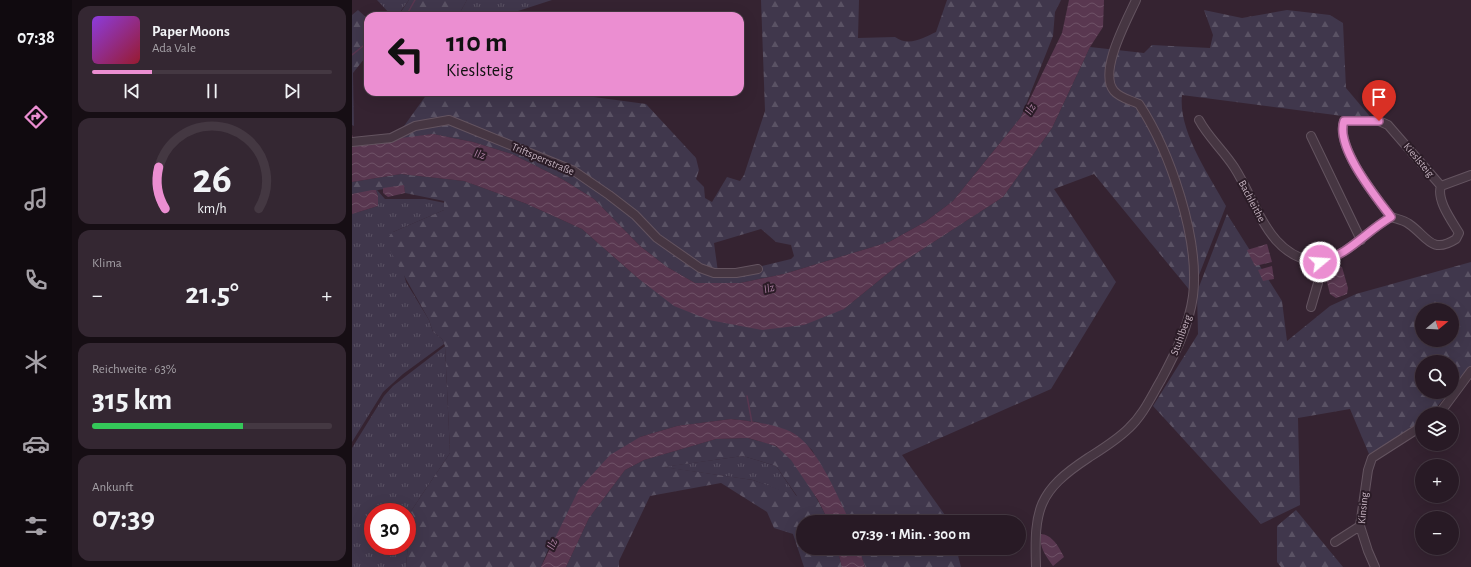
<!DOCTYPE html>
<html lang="de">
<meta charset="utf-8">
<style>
:root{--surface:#281a25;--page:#342732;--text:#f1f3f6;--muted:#a5a1a7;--line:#443842;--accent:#eb8ed1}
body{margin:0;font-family:"Alegreya Sans",sans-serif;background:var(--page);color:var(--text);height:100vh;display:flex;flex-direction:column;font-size:15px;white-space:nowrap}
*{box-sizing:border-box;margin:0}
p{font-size:13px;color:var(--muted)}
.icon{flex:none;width:22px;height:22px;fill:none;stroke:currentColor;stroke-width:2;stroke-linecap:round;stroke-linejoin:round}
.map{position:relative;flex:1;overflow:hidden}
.sheet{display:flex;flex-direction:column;gap:6px;padding:6px;background:#160e14;width:280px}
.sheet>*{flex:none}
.guide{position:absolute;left:12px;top:12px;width:380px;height:84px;border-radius:12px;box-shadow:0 4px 16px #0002,0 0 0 1px var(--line);background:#eb8ed1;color:#111;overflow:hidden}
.needle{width:26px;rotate:72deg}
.fabs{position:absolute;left:1063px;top:303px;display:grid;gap:8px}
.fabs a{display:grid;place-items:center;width:44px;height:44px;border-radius:50%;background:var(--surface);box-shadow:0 4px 16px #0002,0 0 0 1px var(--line);font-size:20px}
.speed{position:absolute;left:12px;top:503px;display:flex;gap:8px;font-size:20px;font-weight:700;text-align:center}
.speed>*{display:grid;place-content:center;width:52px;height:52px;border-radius:50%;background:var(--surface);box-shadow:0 4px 16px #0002,0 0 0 1px var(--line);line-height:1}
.speed .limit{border:6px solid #d22;background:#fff;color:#111}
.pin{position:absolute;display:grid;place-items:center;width:34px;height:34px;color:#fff;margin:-41px -17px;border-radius:50% 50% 50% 0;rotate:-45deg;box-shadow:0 0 4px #0007}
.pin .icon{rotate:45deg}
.me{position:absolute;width:44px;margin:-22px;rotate:72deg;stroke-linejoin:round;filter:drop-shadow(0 0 3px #0008)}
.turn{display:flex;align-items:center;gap:14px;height:84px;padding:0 16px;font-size:18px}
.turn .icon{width:52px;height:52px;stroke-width:2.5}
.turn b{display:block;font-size:28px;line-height:34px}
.big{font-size:30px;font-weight:700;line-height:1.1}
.sheet .widget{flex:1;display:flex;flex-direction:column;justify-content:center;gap:6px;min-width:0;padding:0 14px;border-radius:12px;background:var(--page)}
.sheet .dial{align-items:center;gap:0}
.dial svg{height:104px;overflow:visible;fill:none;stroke:var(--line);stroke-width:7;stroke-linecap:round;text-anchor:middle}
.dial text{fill:var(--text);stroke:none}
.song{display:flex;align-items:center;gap:12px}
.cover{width:48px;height:48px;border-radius:6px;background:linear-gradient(135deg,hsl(270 70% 55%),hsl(350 70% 35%))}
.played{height:4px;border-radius:2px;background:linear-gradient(90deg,var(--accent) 25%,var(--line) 25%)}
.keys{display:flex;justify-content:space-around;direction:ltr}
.heat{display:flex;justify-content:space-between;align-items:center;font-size:22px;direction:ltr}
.charge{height:6px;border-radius:3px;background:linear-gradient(90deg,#34c759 63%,var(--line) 0)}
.trip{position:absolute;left:444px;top:515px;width:230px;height:40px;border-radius:20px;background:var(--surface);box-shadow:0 4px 16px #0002,0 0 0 1px var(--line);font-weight:700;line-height:40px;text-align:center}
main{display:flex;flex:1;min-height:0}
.tabs{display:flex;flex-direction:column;width:72px;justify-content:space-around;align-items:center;background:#100a0f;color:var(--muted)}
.tabs .icon{width:28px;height:28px}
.tabs .current{color:var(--accent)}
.tabs b{font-size:18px;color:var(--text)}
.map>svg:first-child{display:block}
.grass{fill:url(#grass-tufts);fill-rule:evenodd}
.forest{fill:url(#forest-firs);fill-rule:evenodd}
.water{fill:url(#water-waves)}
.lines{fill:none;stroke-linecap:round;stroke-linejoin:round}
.stream{stroke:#593750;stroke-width:1.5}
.minor-casing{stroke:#645460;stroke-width:10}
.minor{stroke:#463642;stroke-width:8}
.route-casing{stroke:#995c88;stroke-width:10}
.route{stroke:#eb8ed1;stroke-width:7}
.labels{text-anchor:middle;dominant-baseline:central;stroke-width:4;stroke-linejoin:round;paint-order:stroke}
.street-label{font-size:11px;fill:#c3b1be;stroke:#2b1c27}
.water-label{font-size:12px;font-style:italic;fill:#a87c9e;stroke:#2b1c27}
</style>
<main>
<nav class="tabs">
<b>07:38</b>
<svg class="icon current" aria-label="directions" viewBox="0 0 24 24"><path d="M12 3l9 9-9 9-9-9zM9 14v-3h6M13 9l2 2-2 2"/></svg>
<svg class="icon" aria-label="music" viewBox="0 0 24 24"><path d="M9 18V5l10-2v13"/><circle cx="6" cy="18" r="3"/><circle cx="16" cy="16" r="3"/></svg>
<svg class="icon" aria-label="phone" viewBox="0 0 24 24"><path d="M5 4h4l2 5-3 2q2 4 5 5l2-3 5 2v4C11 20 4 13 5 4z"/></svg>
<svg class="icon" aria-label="climate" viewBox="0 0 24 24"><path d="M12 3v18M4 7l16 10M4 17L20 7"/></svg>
<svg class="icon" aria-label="car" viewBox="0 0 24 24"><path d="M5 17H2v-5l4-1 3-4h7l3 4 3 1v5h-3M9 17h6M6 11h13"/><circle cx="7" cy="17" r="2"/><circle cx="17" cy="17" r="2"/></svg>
<svg class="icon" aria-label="filters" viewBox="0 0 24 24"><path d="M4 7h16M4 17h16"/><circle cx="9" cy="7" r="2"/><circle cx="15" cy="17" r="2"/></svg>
</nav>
<section class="sheet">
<div class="widget">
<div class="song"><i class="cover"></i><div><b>Paper Moons</b><p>Ada Vale</p></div></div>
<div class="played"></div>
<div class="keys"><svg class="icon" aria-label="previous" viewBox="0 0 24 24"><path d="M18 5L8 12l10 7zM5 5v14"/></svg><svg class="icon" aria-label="pause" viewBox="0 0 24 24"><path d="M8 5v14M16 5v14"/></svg><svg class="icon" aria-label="next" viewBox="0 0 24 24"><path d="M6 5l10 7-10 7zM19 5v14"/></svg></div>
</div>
<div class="widget dial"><svg viewBox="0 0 100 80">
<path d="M14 69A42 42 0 1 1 86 69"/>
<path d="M14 69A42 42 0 0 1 9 37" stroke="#eb8ed1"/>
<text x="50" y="56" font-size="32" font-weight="700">26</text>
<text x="50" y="72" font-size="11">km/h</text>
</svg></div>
<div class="widget"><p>Klima</p>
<div class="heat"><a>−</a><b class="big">21.5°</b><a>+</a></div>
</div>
<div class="widget"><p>Reichweite · 63%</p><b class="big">315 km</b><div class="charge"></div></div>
<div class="widget"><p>Ankunft</p><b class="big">07:39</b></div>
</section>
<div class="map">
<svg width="1119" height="567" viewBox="0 0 1119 567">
<defs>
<pattern id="grass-tufts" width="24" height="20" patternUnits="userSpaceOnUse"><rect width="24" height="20" fill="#40374c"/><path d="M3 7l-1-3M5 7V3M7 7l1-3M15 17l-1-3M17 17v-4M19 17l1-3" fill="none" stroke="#5a5264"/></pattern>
<pattern id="forest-firs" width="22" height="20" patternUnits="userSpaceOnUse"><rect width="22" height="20" fill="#40374c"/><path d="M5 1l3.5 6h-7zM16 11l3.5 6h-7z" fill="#5a5264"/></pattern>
<pattern id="water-waves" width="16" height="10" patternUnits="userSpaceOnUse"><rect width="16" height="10" fill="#593750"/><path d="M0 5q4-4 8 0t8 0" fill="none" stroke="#6f5267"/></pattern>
</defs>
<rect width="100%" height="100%" fill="#352331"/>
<!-- grass -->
<path class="grass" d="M25,0H57L45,16H40Z
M115,0H200L151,16H106Z
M20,190H25L33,199H73L93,203L92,210L41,232L54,282L77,320L81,332L90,339L92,344L51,374L31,392L0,442V214L26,206V196L24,190Z
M93,346L98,453L59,511L54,567H0V448L32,396L41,386ZM21,512H55V546H21Z
M391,456L424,466L445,497L401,480L310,467Z"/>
<!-- forest -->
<path class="forest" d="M57,0H115L106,16H46Z
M409,0H507L506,38L543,37C557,47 571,38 584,32L595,0H709L703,12L701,36L669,117L601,201L573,222L537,242L432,274L388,283H343L315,267L288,246L242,199L210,179L160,154L121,142L81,134L42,140L75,94L227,95L294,104L344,158L347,170L344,179L352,187L353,198L360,202L375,177L388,181L392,175L413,111ZM409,229L424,242L439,245L442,256L439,259L406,267L366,272L362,243Z
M6,10L16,19V54L1,73L2,126L0,125V15Z
M852,10L890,18L935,10L978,15L991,23L994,88L1021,120L830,95C826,131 857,175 874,206L840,293L742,174L702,189L764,282L699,389L550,455L598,522H498L460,450L441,433L405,422L379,419L325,426L288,437L196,550L189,567H54L59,511L98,453L93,346L90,339L81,332L77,320L36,247V238L41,232L92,210V201L53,193L52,186L0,194V182L49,174L112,181L175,204L230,229L287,279L492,309L546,265L651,197L700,128L738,47L792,53L800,45L858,48L861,35Z
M875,214L930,301L935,341L978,306L1004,294L1119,262V367L1100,388V362H1070V392H1097L1079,414H1070V423L1017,454L998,409L946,418L948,505L909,524L801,406L846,334L845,292ZM1070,310H1100V340H1070Z
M396,438C404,441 415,442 423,446C443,455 467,502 477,522H451V548H485L490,567H452L441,534L422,528L415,512L369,483L298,496L267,561V567H214L237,518L273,470L292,460L364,439ZM391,456L424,466L445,496L401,480L312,467Z
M944,510L991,567H929L925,562V526Z
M507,548H604L609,567H513Z"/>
<!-- water -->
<path class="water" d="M717,0H752L751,27L738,47L700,128L651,197L546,265L492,309L452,325L410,330L357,320L322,306L287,279L230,229L175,204L112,181L49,174L0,182V144L81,134L121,142L160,154L210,179L242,199L288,246L315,267L343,283H388L432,274L537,242L573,222L601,201L669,117L710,33Z
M52,185L53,193L36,197L31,193V188Z
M20,190H24L26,196V206L0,214V194Z
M915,244L920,262L903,266L895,250Z
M920,266L922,279L911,281L906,270Z
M982,266L990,267L996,288L995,294L984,298L978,294L975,282L978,268Z
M379,419C396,421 425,424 441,433C465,446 486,497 498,522H477L466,500L439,460L424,446L396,438L364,439L292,460L273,470L237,518L214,567H189L227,489L258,455L288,437L325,426Z
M688,534C700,534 707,547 712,557L701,566C693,555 688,548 688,534Z
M485,548H507L513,567H490Z"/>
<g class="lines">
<!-- stream -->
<path class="stream" d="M54,16L63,0
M0,55L16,42
M0,136V137
M395,396L400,423"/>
<!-- minor casing -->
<g class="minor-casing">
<path id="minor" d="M847,120C856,137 871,150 882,167C906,204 916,259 968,262
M959,136L1009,240
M0,142L39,138L63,126L97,120L222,171L257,195L283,215L305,238L348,268L362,273H384L406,269
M1039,217C1024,197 983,147 992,121H1027L1036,125L1089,186
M959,307L966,283L968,262C998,254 1013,232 1039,217C1045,219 1052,220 1057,224C1075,236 1079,255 1104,239L1107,233C1100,221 1084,200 1089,186L1119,175
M1087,414L1119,371
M983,542L1008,526
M684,567C682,509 686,491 736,458C750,449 765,440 777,428C791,415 799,397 809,380C823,354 837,326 841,296C848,239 818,151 787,104C778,100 768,98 762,91C746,72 775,20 784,0
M1023,567L1016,551L1008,526L1016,470L1020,458L1070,426"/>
</g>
<!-- minor -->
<use href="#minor" class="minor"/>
</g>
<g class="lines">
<!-- route casing -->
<g class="route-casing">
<path id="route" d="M968,262C998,254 1013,232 1039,217C1024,197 983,147 992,121H1027"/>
</g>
<!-- route -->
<use href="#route" class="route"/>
</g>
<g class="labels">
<!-- street labels -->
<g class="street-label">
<text transform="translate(191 159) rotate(23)">Triftsperrstraße</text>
<text transform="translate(1067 160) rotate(50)">Kieslsteig</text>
<text transform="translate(900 201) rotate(62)">Bachleithe</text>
<text transform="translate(829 335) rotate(-70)">Stuhlberg</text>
<text transform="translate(1011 508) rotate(-85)">Kinsing</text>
</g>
<!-- water labels -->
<g class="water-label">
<text transform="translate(678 109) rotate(-58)">Ilz</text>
<text transform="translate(128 154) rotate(17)">Ilz</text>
<text transform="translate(417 288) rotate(-14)">Ilz</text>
<text transform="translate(200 544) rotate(-65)">Ilz</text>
</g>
</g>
</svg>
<div class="fabs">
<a><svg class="needle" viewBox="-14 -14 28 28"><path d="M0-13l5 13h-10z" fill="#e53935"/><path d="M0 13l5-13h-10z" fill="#a5a1a7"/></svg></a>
<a><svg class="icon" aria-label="search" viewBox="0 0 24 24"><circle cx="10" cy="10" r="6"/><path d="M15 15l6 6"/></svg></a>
<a><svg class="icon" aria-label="layers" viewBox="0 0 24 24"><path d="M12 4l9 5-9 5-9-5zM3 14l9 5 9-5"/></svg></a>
<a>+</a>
<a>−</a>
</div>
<div class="speed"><div class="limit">30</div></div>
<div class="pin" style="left:1027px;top:121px;background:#d93025"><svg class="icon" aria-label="arrive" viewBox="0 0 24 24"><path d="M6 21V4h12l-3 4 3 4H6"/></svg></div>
<svg class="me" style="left:968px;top:262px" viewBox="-20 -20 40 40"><circle r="17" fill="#eb8ed1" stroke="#fff" stroke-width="3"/><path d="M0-11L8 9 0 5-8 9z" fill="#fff"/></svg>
<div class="trip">07:39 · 1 Min. · 300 m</div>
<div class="guide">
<div class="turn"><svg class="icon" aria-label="left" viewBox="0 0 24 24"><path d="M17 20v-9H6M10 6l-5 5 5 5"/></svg><div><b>110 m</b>Kieslsteig</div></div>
</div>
</div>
</main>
